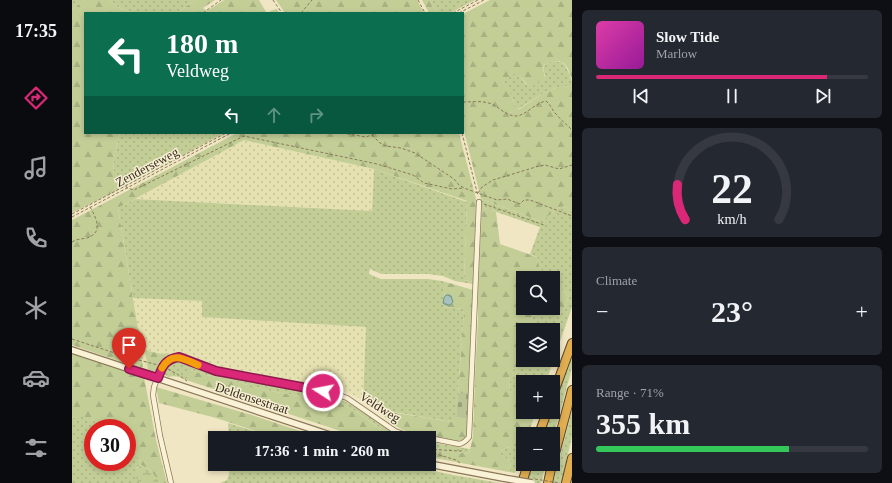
<!DOCTYPE html>
<meta charset="utf-8">
<style>
:root{--surface:#171b24;--page:#242831;--text:#f1f3f6;--muted:#9ea1a6;--line:#363941;--accent:#db2777}
body{margin:0;font-family:"Times New Roman",serif;background:var(--page);color:var(--text);height:100vh;display:flex;flex-direction:column;font-size:15px;white-space:nowrap}
*{box-sizing:border-box;margin:0}
p{font-size:13px;color:var(--muted)}
.icon{flex:none;width:22px;height:22px;fill:none;stroke:currentColor;stroke-width:2;stroke-linecap:round;stroke-linejoin:round}
.map{position:relative;flex:1;overflow:hidden}
.drawer{display:flex;flex-direction:column;gap:10px;padding:10px;background:#0d0f14;width:320px}
.drawer>*{flex:none}
.guide{position:absolute;left:12px;top:12px;width:380px;height:122px;border-radius:0px;box-shadow:0 2px 6px #0003;background:#0b6e4f;color:#fff;overflow:hidden}
.buttons{position:absolute;left:444px;top:271px;display:grid;gap:8px}
.buttons a{display:grid;place-items:center;width:44px;height:44px;border-radius:0px;background:var(--surface);box-shadow:0 2px 6px #0003;font-size:20px}
.speed{position:absolute;left:12px;top:419px;display:flex;gap:8px;font-size:20px;font-weight:700;text-align:center}
.speed>*{display:grid;place-content:center;width:52px;height:52px;border-radius:50%;background:var(--surface);box-shadow:0 2px 6px #0003;line-height:1}
.speed .limit{border:6px solid #d22;background:#fff;color:#111}
.pin{position:absolute;display:grid;place-items:center;width:34px;height:34px;color:#fff;margin:-41px -17px;border-radius:50% 50% 50% 0;rotate:-45deg;box-shadow:0 0 4px #0007}
.pin .icon{rotate:45deg}
.me{position:absolute;width:44px;margin:-22px;rotate:281deg;stroke-linejoin:round;filter:drop-shadow(0 0 3px #0008)}
.turn{display:flex;align-items:center;gap:14px;height:84px;padding:0 16px;font-size:18px}
.turn .icon{width:52px;height:52px;stroke-width:2.5}
.turn b{display:block;font-size:28px;line-height:34px}
.lanes{display:flex;align-items:center;height:38px;padding:0 16px;background:#0003;justify-content:center;gap:20px;direction:ltr}
.lanes .off{opacity:.35}
.big{font-size:30px;font-weight:600;line-height:1.1}
.drawer .widget{flex:1;display:flex;flex-direction:column;justify-content:center;gap:6px;min-width:0;padding:0 14px;border-radius:6px;background:var(--page)}
.drawer .dial{align-items:center;gap:0}
.dial svg{height:104px;overflow:visible;fill:none;stroke:var(--line);stroke-width:7;stroke-linecap:round;text-anchor:middle}
.dial text{fill:var(--text);stroke:none}
.song{display:flex;align-items:center;gap:12px}
.cover{width:48px;height:48px;border-radius:6px;background:linear-gradient(135deg,hsl(320 70% 55%),hsl(300 70% 35%))}
.played{height:4px;border-radius:2px;background:linear-gradient(90deg,var(--accent) 85%,var(--line) 85%)}
.keys{display:flex;justify-content:space-around;direction:ltr}
.heat{display:flex;justify-content:space-between;align-items:center;font-size:22px;direction:ltr}
.charge{height:6px;border-radius:3px;background:linear-gradient(90deg,#34c759 71%,var(--line) 0)}
.trip{position:absolute;left:136px;top:431px;width:228px;height:40px;border-radius:0px;background:var(--surface);box-shadow:0 2px 6px #0003;font-weight:600;line-height:40px;text-align:center}
main{display:flex;flex:1;min-height:0}
.dock{display:flex;flex-direction:column;width:72px;justify-content:space-around;align-items:center;background:#090b0e;color:var(--muted)}
.dock .icon{width:28px;height:28px}
.dock .selected{color:var(--accent)}
.dock b{font-size:18px;color:var(--text)}
.map>svg:first-child{display:block}
.farmland{fill:url(#farmland-dots)}
.grass{fill:url(#grass-dots)}
.forest{fill:url(#forest-firs)}
.wetland{fill:url(#wetland-marsh)}
.cemetery{fill:url(#cemetery-stones)}
.water{fill:url(#water-waves);stroke:#6c918b}
.lines{fill:none;stroke-linecap:round;stroke-linejoin:round}
.minor-casing{stroke:#8b7859;stroke-width:6}
.tertiary-casing{stroke:#8b7859;stroke-width:8}
.motorway-casing{stroke:#58452e;stroke-width:10}
.path{stroke:#8b7859;stroke-width:1;stroke-dasharray:3 2;stroke-linecap:butt}
.minor{stroke:#faf2d7;stroke-width:4.5}
.tertiary{stroke:#faf2d7;stroke-width:5.5}
.motorway{stroke:#e1ae52;stroke-width:8}
.tertiary-bridge-casing{stroke:#8b7859;stroke-width:8;stroke-linecap:butt}
.path-bridge{stroke:#8b7859;stroke-width:1;stroke-dasharray:3 2;stroke-linecap:butt}
.tertiary-bridge{stroke:#faf2d7;stroke-width:5.5}
.route-casing{stroke:#8e194d;stroke-width:10}
.route{stroke:#db2777;stroke-width:7}
.slow{stroke:#f59e0b;stroke-width:7}
.labels{text-anchor:middle;dominant-baseline:central;stroke-width:3;stroke-linejoin:round;paint-order:stroke}
.street-label{font-size:13px;fill:#3a2e1e;stroke:#f7efd3}
</style>
<main>
<nav class="dock">
<b>17:35</b>
<svg class="icon selected" aria-label="directions" viewBox="0 0 24 24"><path d="M12 3l9 9-9 9-9-9zM9 14v-3h6M13 9l2 2-2 2"/></svg>
<svg class="icon" aria-label="music" viewBox="0 0 24 24"><path d="M9 18V5l10-2v13"/><circle cx="6" cy="18" r="3"/><circle cx="16" cy="16" r="3"/></svg>
<svg class="icon" aria-label="phone" viewBox="0 0 24 24"><path d="M5 4h4l2 5-3 2q2 4 5 5l2-3 5 2v4C11 20 4 13 5 4z"/></svg>
<svg class="icon" aria-label="climate" viewBox="0 0 24 24"><path d="M12 3v18M4 7l16 10M4 17L20 7"/></svg>
<svg class="icon" aria-label="car" viewBox="0 0 24 24"><path d="M5 17H2v-5l4-1 3-4h7l3 4 3 1v5h-3M9 17h6M6 11h13"/><circle cx="7" cy="17" r="2"/><circle cx="17" cy="17" r="2"/></svg>
<svg class="icon" aria-label="filters" viewBox="0 0 24 24"><path d="M4 7h16M4 17h16"/><circle cx="9" cy="7" r="2"/><circle cx="15" cy="17" r="2"/></svg>
</nav>
<div class="map">
<svg width="500" height="483" viewBox="0 0 500 483">
<defs>
<pattern id="farmland-dots" width="8" height="8" patternUnits="userSpaceOnUse"><rect width="8" height="8" fill="#e5e1b0"/><path d="M2 2h.1M6 6h.1" fill="none" stroke="#c5c197" stroke-width="1.8" stroke-linecap="round"/></pattern>
<pattern id="grass-dots" width="8" height="8" patternUnits="userSpaceOnUse"><rect width="8" height="8" fill="#c3ce97"/><path d="M2 2h.1M6 6h.1" fill="none" stroke="#a8b182" stroke-width="1.8" stroke-linecap="round"/></pattern>
<pattern id="forest-firs" width="22" height="20" patternUnits="userSpaceOnUse"><rect width="22" height="20" fill="#c3ce97"/><path d="M5 1l3.5 6h-7zM16 11l3.5 6h-7z" fill="#a8b182"/></pattern>
<pattern id="wetland-marsh" width="20" height="14" patternUnits="userSpaceOnUse"><rect width="20" height="14" fill="#c3ce97"/><path d="M1 5h8M5 5V1M11 12h8M15 12V8" fill="none" stroke="#a8b182"/></pattern>
<pattern id="cemetery-stones" width="16" height="16" patternUnits="userSpaceOnUse"><rect width="16" height="16" fill="#bac396"/><path d="M2 7V4a2 2 0 0 1 4 0v3zM10 15v-3a2 2 0 0 1 4 0v3z" fill="#989f7a"/></pattern>
<pattern id="water-waves" width="16" height="10" patternUnits="userSpaceOnUse"><rect width="16" height="10" fill="#a6c2bc"/><path d="M0 5q4-4 8 0t8 0" fill="none" stroke="#889e98"/></pattern>
</defs>
<rect width="100%" height="100%" fill="#f0e6c3"/>
<!-- farmland -->
<path class="farmland" d="M172,140L302,169L300,211L63,199Z
M61,298L130,301V317L294,327L291,400L281,395L264,388L148,367L135,363L107,352L89,354L73,350L76,370L71,369Z"/>
<!-- grass -->
<path class="grass" d="M0,0H12L0,10Z
M36,0H124L107,11L101,13H63L50,9Z
M358,0H403L378,13H365Z
M482,61C492,62 493,64 497,73C499,78 500,80 500,86L486,87L472,93L448,108L445,110L443,108L441,100L431,82V80L441,74H446L454,84L457,86L473,76C470,65 471,64 482,61Z
M48,133H152L44,191L41,175L42,158Z
M302,169L395,202L392,280L401,282V284L383,281L371,276L356,274H309L298,269L297,274L309,279H356L370,281L374,282L371,307L392,309L384,421L380,422L316,411H312L307,412L291,400L294,327L130,317V301L61,298L46,208L63,199L300,211Z
M409,199L468,221H470L486,208L492,206L500,213V307L474,382H451V393L442,394L438,391L437,376L439,371L453,360H481V330H459C453,309 478,310 491,313L497,295L481,284V278H474L468,268L465,257L458,254L468,227L410,207Z
M500,354V368L481,438V434H470L478,412H481V404Z
M100,360H106L144,374L249,393C272,398 287,409 305,422C314,428 323,435 333,438H322L321,437L283,411L270,404L261,401L214,394L189,389L152,378L134,375L119,370L114,380C108,377 103,375 96,377L93,375C90,368 95,364 100,360Z
M500,410V436L491,477L489,483H481Z
M458,412H464L456,434H451V451L443,473L437,472L439,463L437,461L429,455V451C434,446 440,448 446,445Z
M10,416C19,417 24,421 30,428H21V462H55V445L63,449L69,465L65,467V479L70,483H0V418Z
M156,423L204,438H157Z
M357,442L398,449L397,454L357,447Z
M157,464H281L293,468L295,464H330L381,475L428,483H148L155,480L157,474Z
M460,464H474L469,483H453Z"/>
<!-- forest -->
<path class="forest" d="M12,0H36L50,9L63,13H13V133H48L42,158L41,175L44,191L0,213V10Z
M124,0H143L131,8L135,11L152,0H187L194,12C198,13 201,9 205,9L207,13H101L107,11Z
M204,0H345L352,13H213Z
M350,0H358L365,13H357Z
M418,0H500V78C497,74 497,69 494,66C489,58 479,61 472,65C470,69 473,73 472,78C453,96 457,80 444,74H441L432,80L431,82C437,90 441,98 443,108L446,110L472,93L486,87L500,86V213L492,206L486,208L470,221H468L409,199L391,127V14Z
M165,133H387L404,199L401,282L392,280L395,201L302,169L172,140L46,208L66,329L71,369L0,345V220Z
M410,207L424,212L428,244L465,257L468,268L474,278H451V308H481V284L497,295L491,313C478,310 453,309 459,330H451V360H453C437,373 437,370 438,391L442,394L451,393V412H458L446,445C440,448 434,446 429,451V455L437,461L439,463L437,472L357,457V447L397,454L401,436L403,376L406,318V291Z
M374,282L401,290L396,393H386L392,309L371,307V303L374,305L380,299L377,295H374L372,298Z
M73,350L89,354L98,353C96,355 93,357 91,359C85,368 90,374 76,370Z
M0,353L72,377L84,440L95,483H88L78,470L69,465L63,449L55,445V428H30C19,416 15,416 0,418Z
M118,370L134,375L152,378L189,389L214,394L261,401L270,404L283,411L306,427L322,438H290L114,380Z
M84,387L180,415L249,438H204L144,418L87,403Z
M312,411L380,422L384,421V417L396,419C396,424 397,436 392,439C391,440 387,440 386,441C368,438 339,436 324,426C318,422 312,416 307,412Z"/>
<!-- wetland -->
<path class="wetland" d="M69,465L78,470L88,483C82,483 75,483 70,483C61,480 62,469 69,465Z"/>
<!-- cemetery -->
<path class="cemetery" d="M386,393H396V419L384,417Z"/>
<!-- water -->
<path class="water" d="M374,295H377L379,296L381,302C378,306 375,306 371,303L372,298Z"/>
<g class="lines">
<!-- minor casing -->
<g class="minor-casing">
<path id="minor" d="M357,438L387,444C392,443 394,441 397,437L407,202
M99,483L88,436L81,395L82,387L90,367L96,361L102,358L107,357L145,371L240,389L261,393L275,398L323,431L331,434L355,438"/>
</g>
<!-- tertiary casing -->
<g class="tertiary-casing">
<path id="tertiary" d="M0,350L267,438
M357,464L431,478"/>
</g>
<!-- motorway casing -->
<g class="motorway-casing">
<path id="motorway" d="M481,395L500,343
M467,434L475,412
M481,461L500,390
M450,483L456,464
M476,483L480,464
M494,483L500,458"/>
</g>
<!-- path -->
<path class="path" d="M201,0L210,13
M346,0L353,13
M131,13L149,0
M229,13L240,0
M381,13L406,0
M387,13L412,0
M391,102C401,102 412,100 422,105C429,109 435,116 444,116C453,116 463,103 474,101C479,105 480,110 484,114C489,120 494,124 500,130
M270,133L294,137L305,133
M390,133L406,196
M300,135L308,143L314,146L329,148L343,153L382,179L387,185L392,188L425,200L435,199L448,204L452,200H458L500,216
M54,186L55,188L62,190L172,136L305,164L341,175L352,183L380,189L392,188
M406,193L410,187L421,180L467,166L473,165L487,169L500,165
M412,204L472,225
M0,214L154,133
M0,217L159,133
M0,242C4,239 10,239 15,238C33,232 23,216 17,205
M0,339L55,357L86,365
M96,369L105,374L115,381
M272,434L284,438
M357,449L385,451H389L391,448
M357,452L384,460L388,463"/>
<!-- minor -->
<use href="#minor" class="minor"/>
<!-- tertiary -->
<use href="#tertiary" class="tertiary"/>
<!-- motorway -->
<use href="#motorway" class="motorway"/>
<!-- tertiary-bridge casing -->
<g class="tertiary-bridge-casing">
<path id="tertiary-bridge" d="M431,478L460,483"/>
</g>
<!-- path-bridge -->
<path class="path-bridge" d="M463,479L488,483"/>
<!-- tertiary-bridge -->
<use href="#tertiary-bridge" class="tertiary-bridge"/>
</g>
<g class="lines">
<!-- route casing -->
<g class="route-casing">
<path id="route" d="M57,369L86,378C90,367 93,359 107,357L144,371L251,391"/>
</g>
<!-- route -->
<use href="#route" class="route"/>
<!-- slow -->
<path class="slow" d="M90,368C100,351 112,359 126,365"/>
</g>
<g class="labels">
<!-- street labels -->
<g class="street-label">
<text transform="translate(75 167) rotate(-28)">Zenderseweg</text>
<text transform="translate(180 398) rotate(18)">Deldensestraat</text>
<text transform="translate(308 407) rotate(33)">Veldweg</text>
</g>
</g>
</svg>
<div class="buttons">
<a><svg class="icon" aria-label="search" viewBox="0 0 24 24"><circle cx="10" cy="10" r="6"/><path d="M15 15l6 6"/></svg></a>
<a><svg class="icon" aria-label="layers" viewBox="0 0 24 24"><path d="M12 4l9 5-9 5-9-5zM3 14l9 5 9-5"/></svg></a>
<a>+</a>
<a>−</a>
</div>
<div class="speed"><div class="limit">30</div></div>
<div class="pin" style="left:57px;top:369px;background:#d93025"><svg class="icon" aria-label="arrive" viewBox="0 0 24 24"><path d="M6 21V4h12l-3 4 3 4H6"/></svg></div>
<svg class="me" style="left:251px;top:391px" viewBox="-20 -20 40 40"><circle r="17" fill="#db2777" stroke="#fff" stroke-width="3"/><path d="M0-11L8 9 0 5-8 9z" fill="#fff"/></svg>
<div class="trip">17:36 · 1 min · 260 m</div>
<div class="guide">
<div class="turn"><svg class="icon" aria-label="left" viewBox="0 0 24 24"><path d="M17 20v-9H6M10 6l-5 5 5 5"/></svg><div><b>180 m</b>Veldweg</div></div>
<div class="lanes"><svg class="icon" aria-label="left" viewBox="0 0 24 24"><path d="M17 20v-9H6M10 6l-5 5 5 5"/></svg><svg class="icon off" aria-label="ahead" viewBox="0 0 24 24"><path d="M12 20V5M6 11l6-6 6 6"/></svg><svg class="icon off" aria-label="right" viewBox="0 0 24 24"><path d="M7 20v-9h11M14 6l5 5-5 5"/></svg></div>
</div>
</div>
<section class="drawer">
<div class="widget">
<div class="song"><i class="cover"></i><div><b>Slow Tide</b><p>Marlow</p></div></div>
<div class="played"></div>
<div class="keys"><svg class="icon" aria-label="previous" viewBox="0 0 24 24"><path d="M18 5L8 12l10 7zM5 5v14"/></svg><svg class="icon" aria-label="pause" viewBox="0 0 24 24"><path d="M8 5v14M16 5v14"/></svg><svg class="icon" aria-label="next" viewBox="0 0 24 24"><path d="M6 5l10 7-10 7zM19 5v14"/></svg></div>
</div>
<div class="widget dial"><svg viewBox="0 0 100 80">
<path d="M14 69A42 42 0 1 1 86 69"/>
<path d="M14 69A42 42 0 0 1 8 42" stroke="#db2777"/>
<text x="50" y="56" font-size="32" font-weight="700">22</text>
<text x="50" y="72" font-size="11">km/h</text>
</svg></div>
<div class="widget"><p>Climate</p>
<div class="heat"><a>−</a><b class="big">23°</b><a>+</a></div>
</div>
<div class="widget"><p>Range · 71%</p><b class="big">355 km</b><div class="charge"></div></div>
</section>
</main>
